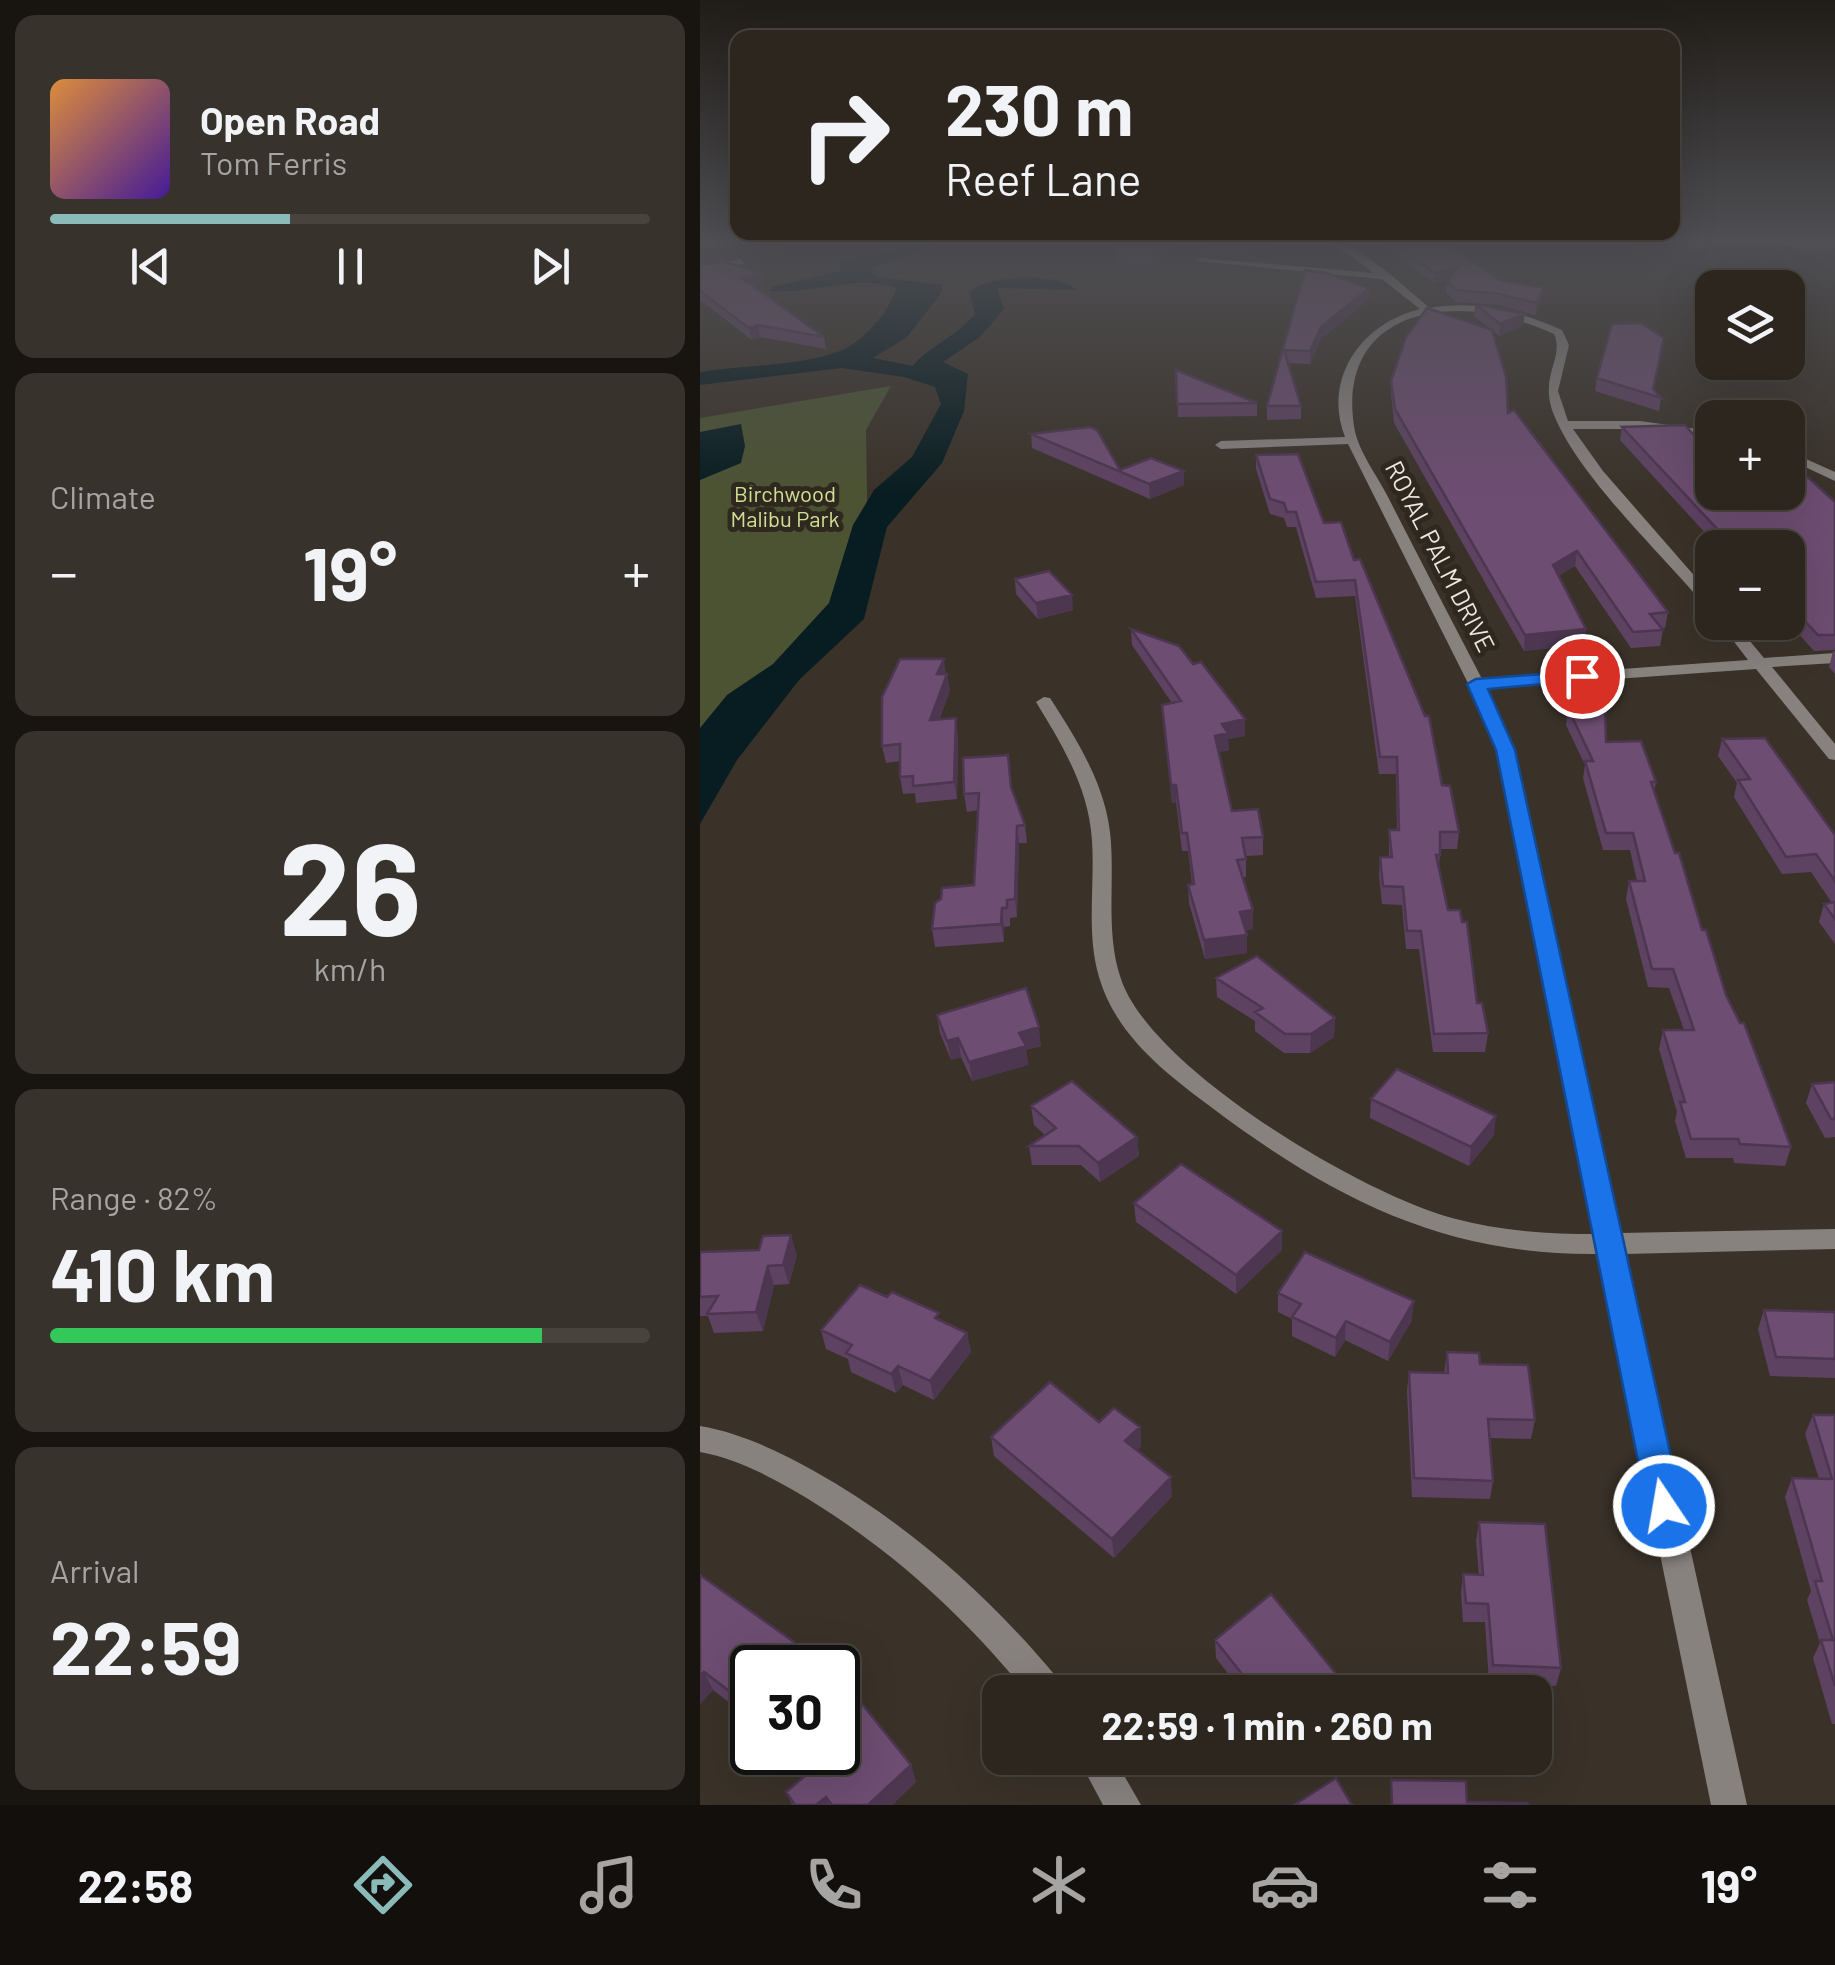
<!DOCTYPE html>
<meta charset="utf-8">
<style>
:root{--surface:#2c261f;--page:#38322c;--text:#f1f3f6;--muted:#a6a5a4;--line:#48433d;--accent:#8bbbb9}
body{margin:0;font-family:Barlow,sans-serif;background:var(--page);color:var(--text);height:100vh;display:flex;flex-direction:column;font-size:38px;white-space:nowrap}
*{box-sizing:border-box;margin:0}
p{font-size:32px;color:var(--muted)}
.icon{flex:none;width:55px;height:55px;fill:none;stroke:currentColor;stroke-width:2;stroke-linecap:round;stroke-linejoin:round}
.map{position:relative;flex:1;overflow:hidden}
.sheet{display:flex;flex-direction:column;gap:15px;padding:15px;background:#181511;width:700px}
.sheet>*{flex:none}
.top-card{position:absolute;left:30px;top:30px;width:950px;height:210px;border-radius:20px;box-shadow:0 10px 40px #0002,0 0 0 2px var(--line);background:#2c261f;color:var(--text);overflow:hidden}
.fabs{position:absolute;left:995px;top:270px;display:grid;gap:20px}
.fabs a{display:grid;place-items:center;width:110px;height:110px;border-radius:20px;background:var(--surface);box-shadow:0 10px 40px #0002,0 0 0 2px var(--line);font-size:50px}
.speed{position:absolute;left:30px;top:1645px;display:flex;gap:20px;font-size:50px;font-weight:700;text-align:center}
.speed>*{display:grid;place-content:center;width:130px;height:130px;border-radius:50%;background:var(--surface);box-shadow:0 10px 40px #0002,0 0 0 2px var(--line);line-height:1}
.speed .limit{border:5px solid #111;border-radius:15px;background:#fff;color:#111}
.pin{position:absolute;display:grid;place-items:center;width:85px;height:85px;color:#fff;margin:-42px;border:5px solid #fff;border-radius:50%;box-shadow:0 2px 10px #0007}
.me{position:absolute;width:110px;margin:-55px;rotate:348deg;stroke-linejoin:round;filter:drop-shadow(0 0 8px #0008)}
.turn{display:flex;align-items:center;gap:35px;height:210px;padding:0 50px;font-size:45px}
.turn .icon{width:130px;height:130px;stroke-width:2.5}
.turn b{display:block;font-size:70px;line-height:85px}
.big{font-size:75px;font-weight:700;line-height:1.1}
.sheet .widget{flex:1;display:flex;flex-direction:column;justify-content:center;gap:15px;min-width:0;padding:0 35px;border-radius:20px;background:var(--page)}
.sheet .dial{align-items:center;gap:0}
.dial b{font-size:130px;line-height:1}
.song{display:flex;align-items:center;gap:30px}
.cover{width:120px;height:120px;border-radius:15px;background:linear-gradient(135deg,hsl(30 70% 55%),hsl(260 70% 35%))}
.played{height:10px;border-radius:5px;background:linear-gradient(90deg,var(--accent) 40%,var(--line) 40%)}
.keys{display:flex;justify-content:space-around;direction:ltr}
.heat{display:flex;justify-content:space-between;align-items:center;font-size:55px;direction:ltr}
.charge{height:15px;border-radius:8px;background:linear-gradient(90deg,#34c759 82%,var(--line) 0)}
.trip{position:absolute;left:282px;top:1675px;width:570px;height:100px;border-radius:20px;background:var(--surface);box-shadow:0 10px 40px #0002,0 0 0 2px var(--line);font-weight:700;line-height:100px;text-align:center}
.menu{display:flex;height:160px;justify-content:space-around;align-items:center;background:#120f0c;color:var(--muted)}
.menu .icon{width:70px;height:70px}
.menu .on{color:var(--accent)}
.menu b{font-size:45px;color:var(--text)}
main{display:flex;flex:1;min-height:0}
.map>svg:first-child{display:block}
.green{fill:#4c5333}
.water{fill:#081d21}
.lines{fill:none;stroke-linecap:round;stroke-linejoin:round}
.street{fill:#88827f;fill-rule:evenodd}
.wall{fill:#5e4262}
.shaded-wall{fill:#4c3650}
.building{fill:#6d4d72;stroke:#4c3650;stroke-width:2.5}
.route{fill:#1a73e8;stroke:#114b97;stroke-width:2.5}
.labels{text-anchor:middle;dominant-baseline:central;stroke-width:10;stroke-linejoin:round;paint-order:stroke}
.far-park-label{font-size:22px;fill:#d0e093;stroke:#2f281f}
.street-label{font-size:25px;fill:#ede8e2;stroke:#2f281f}
</style>
<main>
<section class="sheet">
<div class="widget">
<div class="song"><i class="cover"></i><div><b>Open Road</b><p>Tom Ferris</p></div></div>
<div class="played"></div>
<div class="keys"><svg class="icon" aria-label="previous" viewBox="0 0 24 24"><path d="M18 5L8 12l10 7zM5 5v14"/></svg><svg class="icon" aria-label="pause" viewBox="0 0 24 24"><path d="M8 5v14M16 5v14"/></svg><svg class="icon" aria-label="next" viewBox="0 0 24 24"><path d="M6 5l10 7-10 7zM19 5v14"/></svg></div>
</div>
<div class="widget"><p>Climate</p>
<div class="heat"><a>−</a><b class="big">19°</b><a>+</a></div>
</div>
<div class="widget dial"><b>26</b><p>km/h</p></div>
<div class="widget"><p>Range · 82%</p><b class="big">410 km</b><div class="charge"></div></div>
<div class="widget"><p>Arrival</p><b class="big">22:59</b></div>
</section>
<div class="map">
<svg width="1135" height="1805" viewBox="0 0 1135 1805">
<rect width="100%" height="100%" fill="#3a3229"/>
<!-- green -->
<path class="green" d="M191,386L166,430L168,552L133,614L0,735V418Z"/>
<!-- water -->
<path class="water" d="M212,242H245L174,267L170,272L179,277L242,285V292L207,337L173,358L213,366C225,349 257,336 275,314L269,292C288,274 359,273 376,290L297,288L304,309L280,337L243,362L268,374L264,411L242,463L187,527L164,619L99,680L37,760L0,824V728L27,695L73,664L129,603L153,525L174,490L212,457L241,404L235,387L204,377L142,368L0,385V372C43,365 101,366 140,351C162,343 191,310 196,288C157,273 111,295 70,291L72,287L140,271V260L206,249Z
M41,424L45,446L41,463L0,480V432Z"/>
<g class="lines">
<!-- street -->
<path class="street" d="M629,242C659,242 706,289 730,308C776,300 820,311 862,330L869,345L858,391L868,421H940L1012,431V438L940,429H873L903,471L1012,596V609L1007,608C962,554 879,477 854,415C838,376 865,358 854,334C808,313 754,302 706,320C660,339 647,380 654,426C657,449 676,474 687,495C718,556 750,617 782,679L1048,660L1019,622H1034L1064,658L1135,653V663L1072,667L1135,744V760L1129,759L1056,669L787,688L814,750L920,1233L1135,1229V1249L925,1254L1047,1805H1011L899,1254C744,1256 632,1198 511,1107C464,1072 416,1035 399,977C386,933 395,886 392,841C389,789 363,746 336,702L344,697L350,698C379,743 408,789 411,843C414,888 406,936 421,979C451,1069 662,1194 752,1218C799,1231 847,1234 895,1234L796,750L786,719L648,444L521,449L515,445L521,441L645,437C622,378 662,323 720,309L682,279L496,261L501,258L674,273Z
M41,259L44,264L0,274V268Z
M1088,451L1135,472V481L1088,459Z
M0,1426C41,1433 78,1451 114,1471C210,1525 289,1596 359,1680L364,1692H326C260,1611 184,1543 93,1490C63,1473 34,1458 0,1452Z
M378,1758H414L441,1805H403Z"/>
</g>
<!-- wall -->
<path class="wall" d="M421,242H476L450,264L415,261V250Z
M681,242H734L800,280L842,299L835,315L798,305L756,302L746,293L747,281L734,284Z
M1112,242H1135L1124,250Z
M0,265L61,273L63,284L54,287L124,337L126,349L60,337L52,340L0,300Z
M605,270L669,288V299L621,339L610,364L588,363L601,406V419L567,420V406Z
M775,304L823,326L799,336L792,330L808,413L968,612L965,628H962L963,630L960,646L931,648L875,566L858,576L886,629L884,644L824,651L694,423L691,393V381L791,330L774,316Z
M476,370L557,403V416L478,417Z
M897,378L954,390L961,398L959,411L895,391Z
M922,427L1009,452L1135,502V650L1114,651L1088,622V548H1019L920,440Z
M331,434L420,470L484,485L450,499L332,448Z
M556,455L624,523L654,560L742,785L759,832L757,849H740L739,868L748,910L777,1003L788,1033L785,1052H733L719,949H706L702,905L682,904L679,875L680,857H689V830H697L696,774H679L655,596L616,598L596,527H587L584,518L570,514L556,469Z
M315,579L373,610L338,619L316,594Z
M431,629L493,664L545,719V736L528,739L529,750L518,752L532,811L563,837V855L546,856V877H543L553,929L545,930L547,953L505,959L489,903L488,885L492,884L488,851H482L476,802L472,803L462,705L472,703L432,645Z
M1133,651H1135V674L1129,667Z
M246,674L250,690L239,720L258,735L257,799L216,803L215,793L203,794L200,777V761L186,763L182,746Z
M868,708L956,782L954,792L1002,930L1026,995L1091,1147L1085,1166L1034,1163L1033,1158H986L975,1121L977,1112L959,1049L963,1030H984L969,988L948,987L926,899L929,881H937L930,850H903L883,778L885,765L866,725Z
M1022,739L1135,835V944L1119,922L1124,904L1132,903L1111,872L1082,874L1034,797L1037,783L1018,756Z
M312,789L325,825L327,843H319L317,917L310,918V926L304,927V942L235,947L232,929L274,885L278,810L267,812L264,794Z
M516,978L635,1018L634,1037L610,1053H584L555,1031V1021L517,997Z
M237,1015L341,1046L326,1050L328,1065L272,1081L261,1057L251,1060L240,1033Z
M1135,1082V1137L1125,1138L1106,1103L1112,1084Z
M671,1099L794,1135L769,1166L670,1118Z
M331,1106L437,1137L439,1156L400,1182L381,1165H332L329,1146L345,1135L334,1125Z
M434,1203L582,1231V1250L536,1294L436,1222Z
M0,1252L97,1255L89,1284L74,1285L63,1331L14,1333L8,1316H0Z
M578,1293L712,1320L688,1361L645,1340L635,1357L592,1336V1319L578,1312Z
M1064,1310L1135,1312V1378L1070,1376L1058,1329Z
M240,1321L267,1333L271,1352L234,1400L203,1385L196,1393L151,1372L148,1359L126,1349L121,1330Z
M747,1352L780,1364L835,1420L831,1439L790,1438L793,1481L790,1499L712,1497L707,1391L709,1372L744,1373Z
M1113,1415H1135V1724H1132L1113,1658L1120,1643L1107,1600L1111,1591L1085,1497L1092,1478L1119,1479L1105,1434Z
M399,1422L440,1427L441,1446L437,1451L472,1496L414,1558L294,1456L291,1437Z
M779,1522L861,1668L856,1686L789,1683L785,1622H763L761,1593L763,1574L779,1575L776,1541Z
M0,1575L101,1660L95,1668H52V1720L13,1690L0,1704Z
M515,1640L641,1692H535V1687L537,1685L516,1658Z
M85,1752H138L211,1765L216,1782L192,1805H92L86,1792L103,1777Z"/>
<!-- shaded-wall -->
<path class="shaded-wall" d="M463,242H476L450,264L449,253Z
M522,242H611L505,255V244Z
M1126,242H1135L1124,250Z
M757,268L756,279L734,284L735,273Z
M61,273L63,284L44,289L42,278Z
M669,288V299L621,339L610,364V351L621,327Z
M844,288L842,299L835,315L836,303Z
M825,314L823,326L799,336L800,324Z
M58,325L60,337L52,340L49,328Z
M484,471V485L450,499L449,484Z
M877,551L875,566L851,580L853,565Z
M372,595L373,610L338,619L336,603Z
M886,629L884,644L824,651L825,635Z
M244,659L246,676L237,674Z
M247,674L250,690L232,737L230,720Z
M256,718L258,735L257,799L254,782Z
M545,719V736L528,739L529,750L515,753V736L522,724Z
M471,785H476V802L472,803Z
M317,826L319,843L317,917L315,899Z
M302,908L304,927V942L301,924Z
M553,910V929L540,930V912Z
M547,935V953L505,959L504,940Z
M635,1018L634,1037L610,1053L611,1034Z
M339,1027L341,1046L326,1050L328,1065L272,1081L269,1062L319,1033Z
M258,1038L261,1057L251,1060L247,1041Z
M796,1116L794,1135L769,1166L771,1147Z
M437,1137L439,1156L400,1182L398,1163Z
M582,1231V1250L536,1294V1275Z
M91,1235L97,1255L89,1284L83,1265Z
M68,1266L74,1285L63,1331L56,1312Z
M714,1301L712,1320L688,1361L690,1342Z
M646,1321L645,1340L635,1357L636,1338Z
M267,1333L271,1352L234,1400L230,1381Z
M198,1366L203,1385L196,1393L191,1374Z
M440,1427L441,1446L427,1460L425,1441Z
M471,1477L472,1496L414,1558L412,1539Z
M94,1642L101,1660L95,1668H73Z
M4,1672L13,1690L0,1704V1676Z
M642,1681L641,1692H628Z
M52,1692V1720L44,1702Z
M211,1765L216,1782L192,1805H168Z
M126,1797L129,1805H116Z"/>
<!-- building -->
<path class="building" d="M421,242H463L449,253L415,250Z
M695,242H734L766,256L800,280L844,288L836,303L799,294L757,290L747,282L757,268L735,273Z
M23,261L61,273L42,278L124,337L58,325L49,328L0,291V265Z
M605,270L626,273L669,288L621,327L610,351L584,350L601,406H567Z
M775,304L825,314L800,324Z
M727,308L792,330L806,377L808,413L814,410L968,612L950,614L963,630L933,632L877,551L853,565L886,629L825,635L695,409L691,381L706,337Z
M941,323L964,338L953,389L961,398L897,378L912,324Z
M476,370L557,403L477,404Z
M985,425L1009,452L1012,451V492H1088V465L1100,470L1135,502V635H1118L1088,603V548H1035L922,427Z
M390,427L397,430L420,470L451,458L484,471L449,484L331,434Z
M598,454L624,523L641,522L654,560L660,559L725,716H729L742,785L750,786L759,832H740V855H736L748,910H760L762,922H767L777,1003H782L788,1033L734,1034L721,931H707L703,887L683,886L680,857H692L689,830H699L697,757H680L655,580L616,582L596,512H587L584,503L570,499L556,455Z
M349,571L372,595L336,603L315,579Z
M431,629L479,646L493,664L501,662L545,719L522,724L528,733L515,736L532,811L558,809L563,837L542,838L546,859L537,860L553,910L540,912L547,935L504,940L488,885L494,884L487,833H482L476,785H471L462,705L481,701Z
M200,659H244L237,674H247L230,720L256,718L254,782L213,786V776L200,777V744L182,746V697Z
M905,706L906,742L941,741L956,782H951L975,853H979L1002,930H1006L1026,995L1040,1023H1044L1091,1147L1040,1144L1038,1139H991L980,1102H985L963,1030H994L973,969H952L929,881H945L933,833H906L885,761H893L868,708Z
M1065,738L1135,835V881L1116,854L1086,857L1038,780L1050,779L1022,739Z
M308,755L311,787L325,825L317,826L315,899L307,900V908H302L301,924L232,929L235,903L241,899L242,888L274,885L279,793L264,794L263,758Z
M1135,902V919L1124,904Z
M557,956L635,1018L611,1034H585L555,1012L563,1008L516,978Z
M326,988L339,1027L319,1033L326,1046L269,1062L258,1038L247,1041L237,1015Z
M697,1069L796,1116L771,1147L671,1099Z
M372,1081L437,1137L398,1163L379,1146H329L356,1128L331,1106Z
M1135,1082V1119H1131L1112,1084Z
M481,1164L582,1231L536,1275L434,1203Z
M91,1235L83,1265L68,1266L56,1312L7,1314L18,1296L0,1297V1252L59,1250L63,1236Z
M605,1252L714,1301L690,1342L646,1321L636,1338L592,1317L601,1304L578,1293Z
M160,1285L187,1297L192,1292L239,1313L235,1318L267,1333L230,1381L198,1366L191,1374L146,1353L152,1345L121,1330Z
M1064,1310L1135,1312V1359L1076,1357Z
M747,1352L779,1353L780,1364L828,1365L835,1420L788,1419L793,1481L714,1478L709,1372L748,1373Z
M350,1382L399,1422L414,1408L440,1427L425,1441L471,1477L412,1539L291,1437Z
M1113,1415H1135V1686L1121,1640H1133L1115,1581H1122L1092,1478L1132,1479Z
M779,1522L845,1524L861,1668L793,1665L788,1604L766,1603L763,1574L783,1575Z
M0,1575L94,1642L73,1668H52V1692L44,1702L4,1672L0,1676Z
M571,1594L642,1681L628,1692H539L535,1687L546,1679L515,1640Z
M138,1674L211,1765L168,1805H132L126,1797L116,1805H95L86,1792L106,1775L89,1752H138Z
M636,1778L652,1805H594Z
M691,1780L766,1781L767,1802L827,1803L828,1805H692Z"/>
<!-- sky -->
<linearGradient id="sky" x2="0" y2="1"><stop stop-color="#201c17"/><stop offset="0.49" stop-color="#4f4f54"/><stop offset="1" stop-color="#4f4f54" stop-opacity="0"/></linearGradient>
<rect width="1135" height="495" fill="url(#sky)"/>
<!-- route -->
<path class="route" d="M882,671L888,673V680L788,689L815,750L982,1506L977,1517L964,1522L952,1517L947,1506L796,750L767,684L776,679Z"/>
<g class="labels">
<!-- far-park labels -->
<g class="far-park-label">
<text x="85" y="493">Birchwood<tspan x="85" dy="25">Malibu Park</tspan></text>
</g>
<!-- street labels -->
<g class="street-label">
<text transform="translate(741 556) rotate(63)">ROYAL PALM DRIVE</text>
</g>
</g>
</svg>
<div class="fabs">
<a><svg class="icon" aria-label="layers" viewBox="0 0 24 24"><path d="M12 4l9 5-9 5-9-5zM3 14l9 5 9-5"/></svg></a>
<a>+</a>
<a>−</a>
</div>
<div class="speed"><div class="limit">30</div></div>
<div class="pin" style="left:882px;top:676px;background:#d93025"><svg class="icon" aria-label="arrive" viewBox="0 0 24 24"><path d="M6 21V4h12l-3 4 3 4H6"/></svg></div>
<svg class="me" style="left:964px;top:1506px" viewBox="-20 -20 40 40"><circle r="17" fill="#1a73e8" stroke="#fff" stroke-width="3"/><path d="M0-11L8 9 0 5-8 9z" fill="#fff"/></svg>
<div class="trip">22:59 · 1 min · 260 m</div>
<div class="top-card">
<div class="turn"><svg class="icon" aria-label="right" viewBox="0 0 24 24"><path d="M7 20v-9h11M14 6l5 5-5 5"/></svg><div><b>230 m</b>Reef Lane</div></div>
</div>
</div>
</main>
<nav class="menu">
<b>22:58</b>
<svg class="icon on" aria-label="directions" viewBox="0 0 24 24"><path d="M12 3l9 9-9 9-9-9zM9 14v-3h6M13 9l2 2-2 2"/></svg>
<svg class="icon" aria-label="music" viewBox="0 0 24 24"><path d="M9 18V5l10-2v13"/><circle cx="6" cy="18" r="3"/><circle cx="16" cy="16" r="3"/></svg>
<svg class="icon" aria-label="phone" viewBox="0 0 24 24"><path d="M5 4h4l2 5-3 2q2 4 5 5l2-3 5 2v4C11 20 4 13 5 4z"/></svg>
<svg class="icon" aria-label="climate" viewBox="0 0 24 24"><path d="M12 3v18M4 7l16 10M4 17L20 7"/></svg>
<svg class="icon" aria-label="car" viewBox="0 0 24 24"><path d="M5 17H2v-5l4-1 3-4h7l3 4 3 1v5h-3M9 17h6M6 11h13"/><circle cx="7" cy="17" r="2"/><circle cx="17" cy="17" r="2"/></svg>
<svg class="icon" aria-label="filters" viewBox="0 0 24 24"><path d="M4 7h16M4 17h16"/><circle cx="9" cy="7" r="2"/><circle cx="15" cy="17" r="2"/></svg>
<b>19°</b>
</nav>
